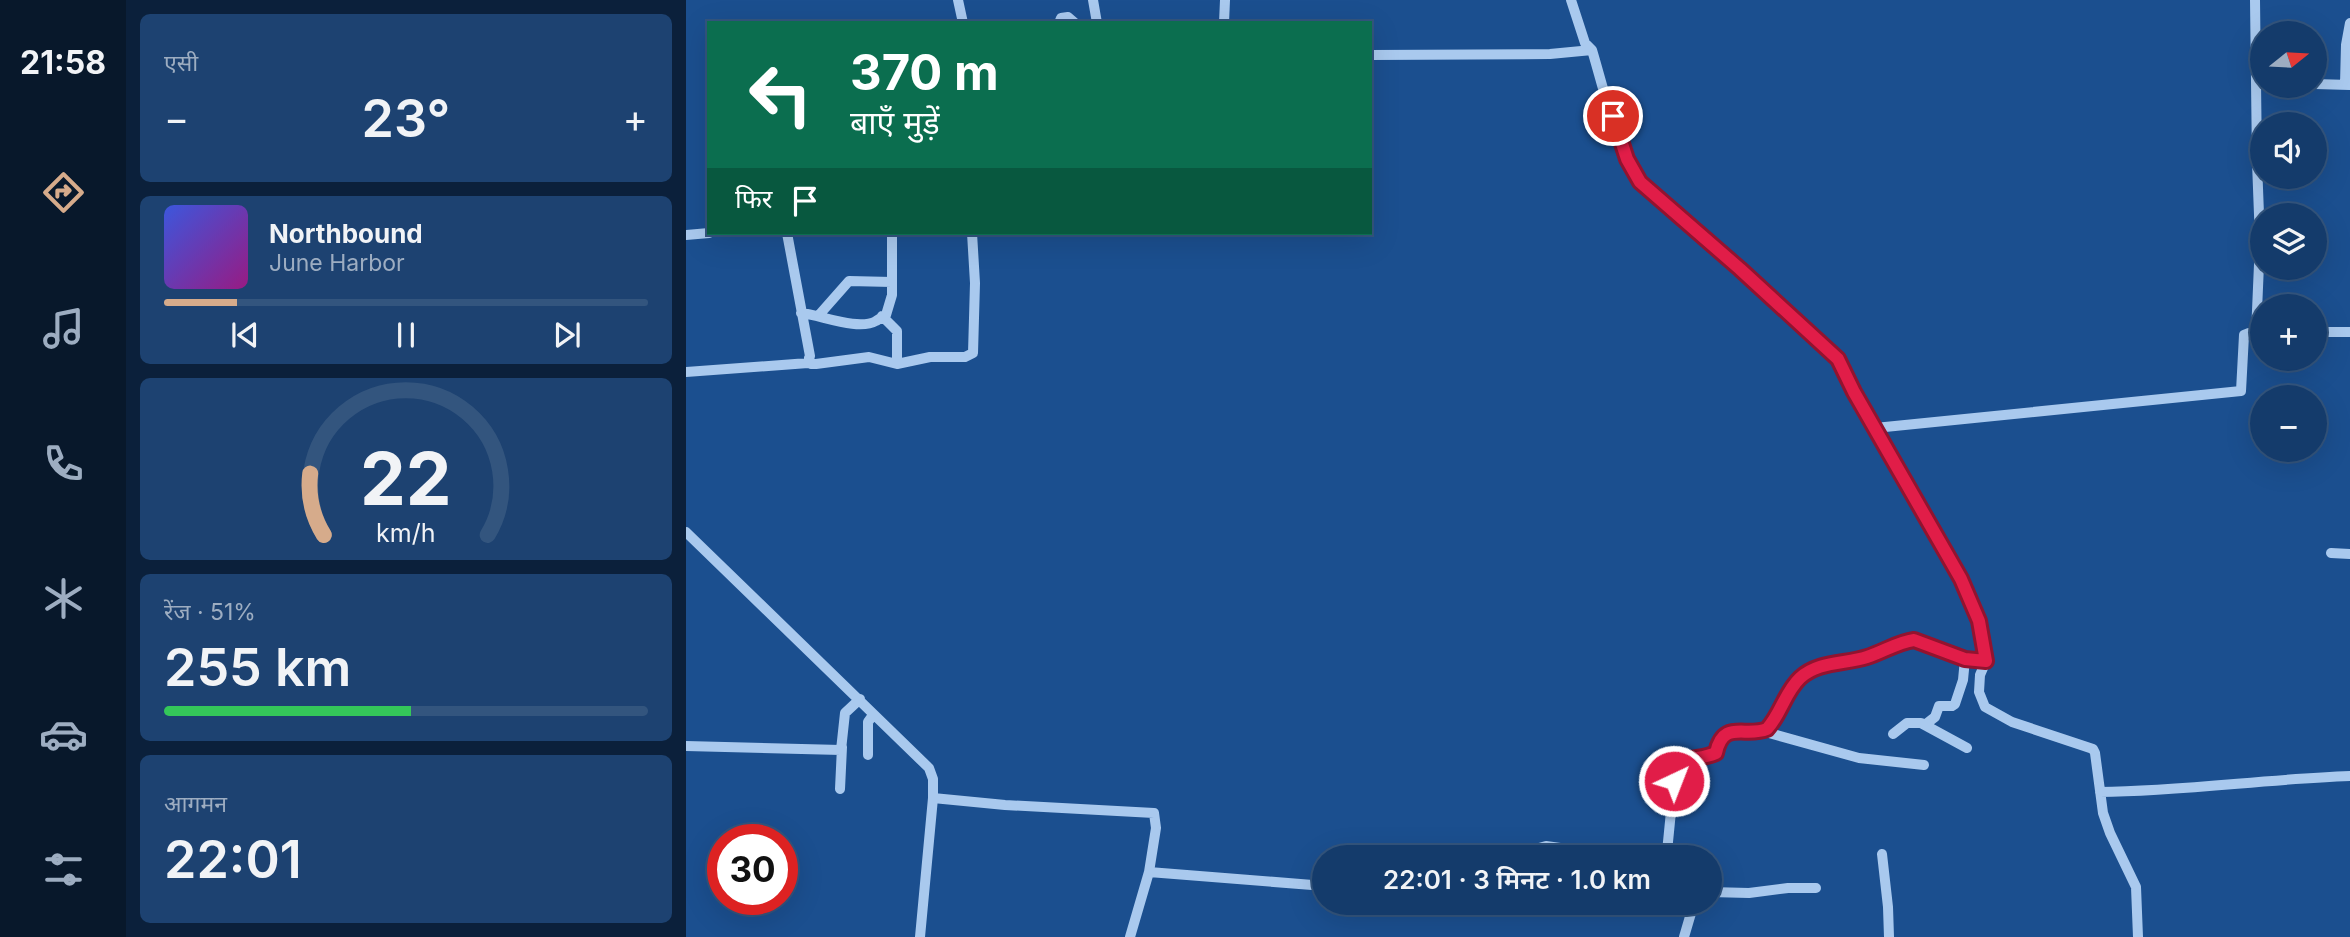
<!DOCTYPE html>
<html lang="hi">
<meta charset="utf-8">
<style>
:root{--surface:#143b6b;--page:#1d4271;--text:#f1f3f6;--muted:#9dadc1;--line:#33557e;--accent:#d6ab8b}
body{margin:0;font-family:Inter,"Noto Sans Devanagari",sans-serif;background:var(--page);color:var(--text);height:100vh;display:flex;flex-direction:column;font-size:26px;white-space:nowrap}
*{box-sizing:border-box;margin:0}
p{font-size:23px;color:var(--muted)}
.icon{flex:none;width:38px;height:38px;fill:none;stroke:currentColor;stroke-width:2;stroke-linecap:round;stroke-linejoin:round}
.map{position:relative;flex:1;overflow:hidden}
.sheet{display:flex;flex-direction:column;gap:14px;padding:14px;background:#0b203b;width:560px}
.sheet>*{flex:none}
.guide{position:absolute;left:21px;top:21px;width:665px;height:214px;border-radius:0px;box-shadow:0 7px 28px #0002,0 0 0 2px var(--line);background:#0b6e4f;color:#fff;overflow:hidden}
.needle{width:46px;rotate:72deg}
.buttons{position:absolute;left:1564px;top:21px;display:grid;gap:14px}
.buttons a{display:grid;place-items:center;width:77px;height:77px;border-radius:50%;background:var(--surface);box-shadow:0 7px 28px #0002,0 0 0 2px var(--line);font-size:35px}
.speed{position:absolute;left:21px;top:824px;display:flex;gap:14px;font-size:35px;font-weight:700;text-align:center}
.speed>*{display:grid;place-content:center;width:91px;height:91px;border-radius:50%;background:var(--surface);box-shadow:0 7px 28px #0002,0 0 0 2px var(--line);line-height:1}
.speed .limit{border:10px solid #d22;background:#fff;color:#111}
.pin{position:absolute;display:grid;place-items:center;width:60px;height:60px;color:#fff;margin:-30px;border:4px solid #fff;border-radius:50%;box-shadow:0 2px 7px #0007}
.me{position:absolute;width:77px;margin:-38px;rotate:43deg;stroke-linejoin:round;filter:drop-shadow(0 0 5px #0008)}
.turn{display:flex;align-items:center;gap:24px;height:147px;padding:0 28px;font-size:32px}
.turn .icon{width:91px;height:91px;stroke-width:2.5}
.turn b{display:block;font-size:49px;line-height:60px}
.then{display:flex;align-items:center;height:66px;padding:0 28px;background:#0003;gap:14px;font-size:26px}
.big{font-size:52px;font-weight:600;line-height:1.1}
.sheet .tile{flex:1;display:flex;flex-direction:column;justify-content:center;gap:10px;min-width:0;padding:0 24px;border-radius:10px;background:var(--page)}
.sheet .dial{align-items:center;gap:0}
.dial svg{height:182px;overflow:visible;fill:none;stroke:var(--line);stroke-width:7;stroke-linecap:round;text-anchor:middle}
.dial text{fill:var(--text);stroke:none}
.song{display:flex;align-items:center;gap:21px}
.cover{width:84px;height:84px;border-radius:10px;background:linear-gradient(135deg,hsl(230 70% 55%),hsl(310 70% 35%))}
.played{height:7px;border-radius:4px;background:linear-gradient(90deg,var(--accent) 15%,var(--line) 15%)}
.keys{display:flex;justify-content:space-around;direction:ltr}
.heat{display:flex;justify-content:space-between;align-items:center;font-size:38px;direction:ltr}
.charge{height:10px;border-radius:5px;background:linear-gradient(90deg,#34c759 51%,var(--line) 0)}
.trip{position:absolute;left:626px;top:845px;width:410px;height:70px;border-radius:35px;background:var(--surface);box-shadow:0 7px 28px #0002,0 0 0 2px var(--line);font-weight:600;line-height:70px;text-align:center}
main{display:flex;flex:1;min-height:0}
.tabs{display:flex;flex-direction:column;width:126px;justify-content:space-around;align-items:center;background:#08182b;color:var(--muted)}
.tabs .icon{width:49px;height:49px}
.tabs .on{color:var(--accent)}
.tabs b{font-size:32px;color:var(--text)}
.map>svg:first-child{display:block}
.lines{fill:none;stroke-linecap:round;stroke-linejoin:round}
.minor{stroke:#a9c9ee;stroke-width:10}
.route-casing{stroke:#92132f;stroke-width:18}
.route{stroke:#e11d48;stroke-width:12}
</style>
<main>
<nav class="tabs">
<b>21:58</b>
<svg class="icon on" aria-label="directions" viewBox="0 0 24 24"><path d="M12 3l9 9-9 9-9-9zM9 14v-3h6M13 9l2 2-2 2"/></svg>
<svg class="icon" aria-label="music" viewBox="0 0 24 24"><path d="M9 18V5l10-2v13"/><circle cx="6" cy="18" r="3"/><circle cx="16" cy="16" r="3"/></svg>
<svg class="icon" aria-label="phone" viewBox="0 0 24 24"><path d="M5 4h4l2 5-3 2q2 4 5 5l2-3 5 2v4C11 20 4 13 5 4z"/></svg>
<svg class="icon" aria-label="climate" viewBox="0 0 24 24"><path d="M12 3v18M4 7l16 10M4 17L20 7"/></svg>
<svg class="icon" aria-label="car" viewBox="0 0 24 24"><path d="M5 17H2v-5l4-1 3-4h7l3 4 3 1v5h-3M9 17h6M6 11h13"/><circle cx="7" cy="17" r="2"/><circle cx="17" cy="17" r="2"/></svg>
<svg class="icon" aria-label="filters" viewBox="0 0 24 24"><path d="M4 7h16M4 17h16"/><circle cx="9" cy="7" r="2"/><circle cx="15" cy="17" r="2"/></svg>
</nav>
<section class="sheet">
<div class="tile"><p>एसी</p>
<div class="heat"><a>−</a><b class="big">23°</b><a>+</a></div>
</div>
<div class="tile">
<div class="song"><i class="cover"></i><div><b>Northbound</b><p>June Harbor</p></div></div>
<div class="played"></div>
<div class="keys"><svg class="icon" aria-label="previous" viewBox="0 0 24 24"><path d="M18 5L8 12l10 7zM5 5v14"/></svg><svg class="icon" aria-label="pause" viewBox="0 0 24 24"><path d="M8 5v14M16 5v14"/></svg><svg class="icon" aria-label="next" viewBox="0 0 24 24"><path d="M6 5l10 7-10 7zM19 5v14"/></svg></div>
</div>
<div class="tile dial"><svg viewBox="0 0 100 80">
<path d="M14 69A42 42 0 1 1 86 69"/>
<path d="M14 69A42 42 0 0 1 8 42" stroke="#d6ab8b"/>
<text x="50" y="56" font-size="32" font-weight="700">22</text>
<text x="50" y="72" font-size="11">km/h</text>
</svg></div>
<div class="tile"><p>रेंज · 51%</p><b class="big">255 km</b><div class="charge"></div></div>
<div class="tile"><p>आगमन</p><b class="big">22:01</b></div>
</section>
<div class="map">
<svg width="1664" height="937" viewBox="0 0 1664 937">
<rect width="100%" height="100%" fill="#1b4f8f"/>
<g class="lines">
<!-- minor -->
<path class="minor" d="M272,0L277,23
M407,0L411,23
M885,0L899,43L906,50C917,86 934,162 959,187L1054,269L1152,359L1168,392L1287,604L1298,642L1300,661L1294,675L1293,692L1299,707L1326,722L1407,749L1409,753L1417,813L1424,833L1450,887L1452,937
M1569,0L1571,162L1574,241L1570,334
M373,23L375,18L382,17L389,23
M538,23L539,0
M684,55L864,54L906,50
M1629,84L1664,85
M1659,84L1660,45L1664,23
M0,235L23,233
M115,313C135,315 172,331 190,321C193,319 196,317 200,315L206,295V233
M133,315L163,281L206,282
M1629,332H1664
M123,358L125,364H130L183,357L211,364V331L196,316
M211,364L244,357H279L287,353L289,283L286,233
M0,372L122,363L124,356L101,233
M1189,428L1555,391L1558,335L1563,333L1577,334
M0,532L243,768L247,779V798L234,937
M1645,553L1664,554
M1240,724L1249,717L1253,706H1266L1269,704L1277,680L1279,659
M1076,731L1173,758L1238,765
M1207,734L1221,723H1235L1281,748
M0,746L155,750L159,713L174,699
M182,755V722L187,715
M154,789L156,747
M1414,792C1498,791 1580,779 1664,776
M247,798L319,805L468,813L470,828L463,872
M1196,854L1202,907L1203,937
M853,858V848L860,846L945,858
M975,858L981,852L988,781L995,764L1030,753L1032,742L1042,733L1076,731L1081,728L1098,704L1108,684L1120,673L1143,665L1181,657L1221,641H1232L1279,659L1300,661
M1024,892L1063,893L1102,888H1130
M825,903H846
M444,937L463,872L639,886
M998,937L1008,903"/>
</g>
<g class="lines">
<!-- route casing -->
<g class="route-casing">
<path id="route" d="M927,116L941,159L954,182L1054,269L1152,359L1168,392L1275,579L1293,621L1300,661L1279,659L1228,640C1212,642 1197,652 1181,657C1160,664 1132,661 1114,678C1099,692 1095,714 1081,729C1059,738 1037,719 1030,753C1007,763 996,751 988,781"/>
</g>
<!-- route -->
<use href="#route" class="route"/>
</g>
</svg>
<div class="buttons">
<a><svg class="needle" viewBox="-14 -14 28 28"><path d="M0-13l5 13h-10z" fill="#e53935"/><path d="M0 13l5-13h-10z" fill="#9dadc1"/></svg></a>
<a><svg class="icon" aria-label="sound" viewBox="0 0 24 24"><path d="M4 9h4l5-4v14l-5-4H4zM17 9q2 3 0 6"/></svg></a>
<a><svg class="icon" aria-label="layers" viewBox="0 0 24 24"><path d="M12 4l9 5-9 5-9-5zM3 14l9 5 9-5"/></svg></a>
<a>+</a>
<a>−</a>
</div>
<div class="speed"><div class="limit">30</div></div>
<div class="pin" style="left:927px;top:116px;background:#d93025"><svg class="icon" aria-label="arrive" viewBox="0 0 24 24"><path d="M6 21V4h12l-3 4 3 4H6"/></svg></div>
<svg class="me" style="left:988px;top:781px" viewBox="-20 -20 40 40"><circle r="17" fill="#e11d48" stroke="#fff" stroke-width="3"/><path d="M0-11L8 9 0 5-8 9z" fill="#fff"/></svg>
<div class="trip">22:01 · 3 मिनट · 1.0 km</div>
<div class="guide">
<div class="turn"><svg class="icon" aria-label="left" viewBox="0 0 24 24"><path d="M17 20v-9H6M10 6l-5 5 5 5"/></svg><div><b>370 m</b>बाएँ मुड़ें</div></div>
<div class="then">फिर<svg class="icon" aria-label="arrive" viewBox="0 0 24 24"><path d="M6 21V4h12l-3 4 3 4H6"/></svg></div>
</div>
</div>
</main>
